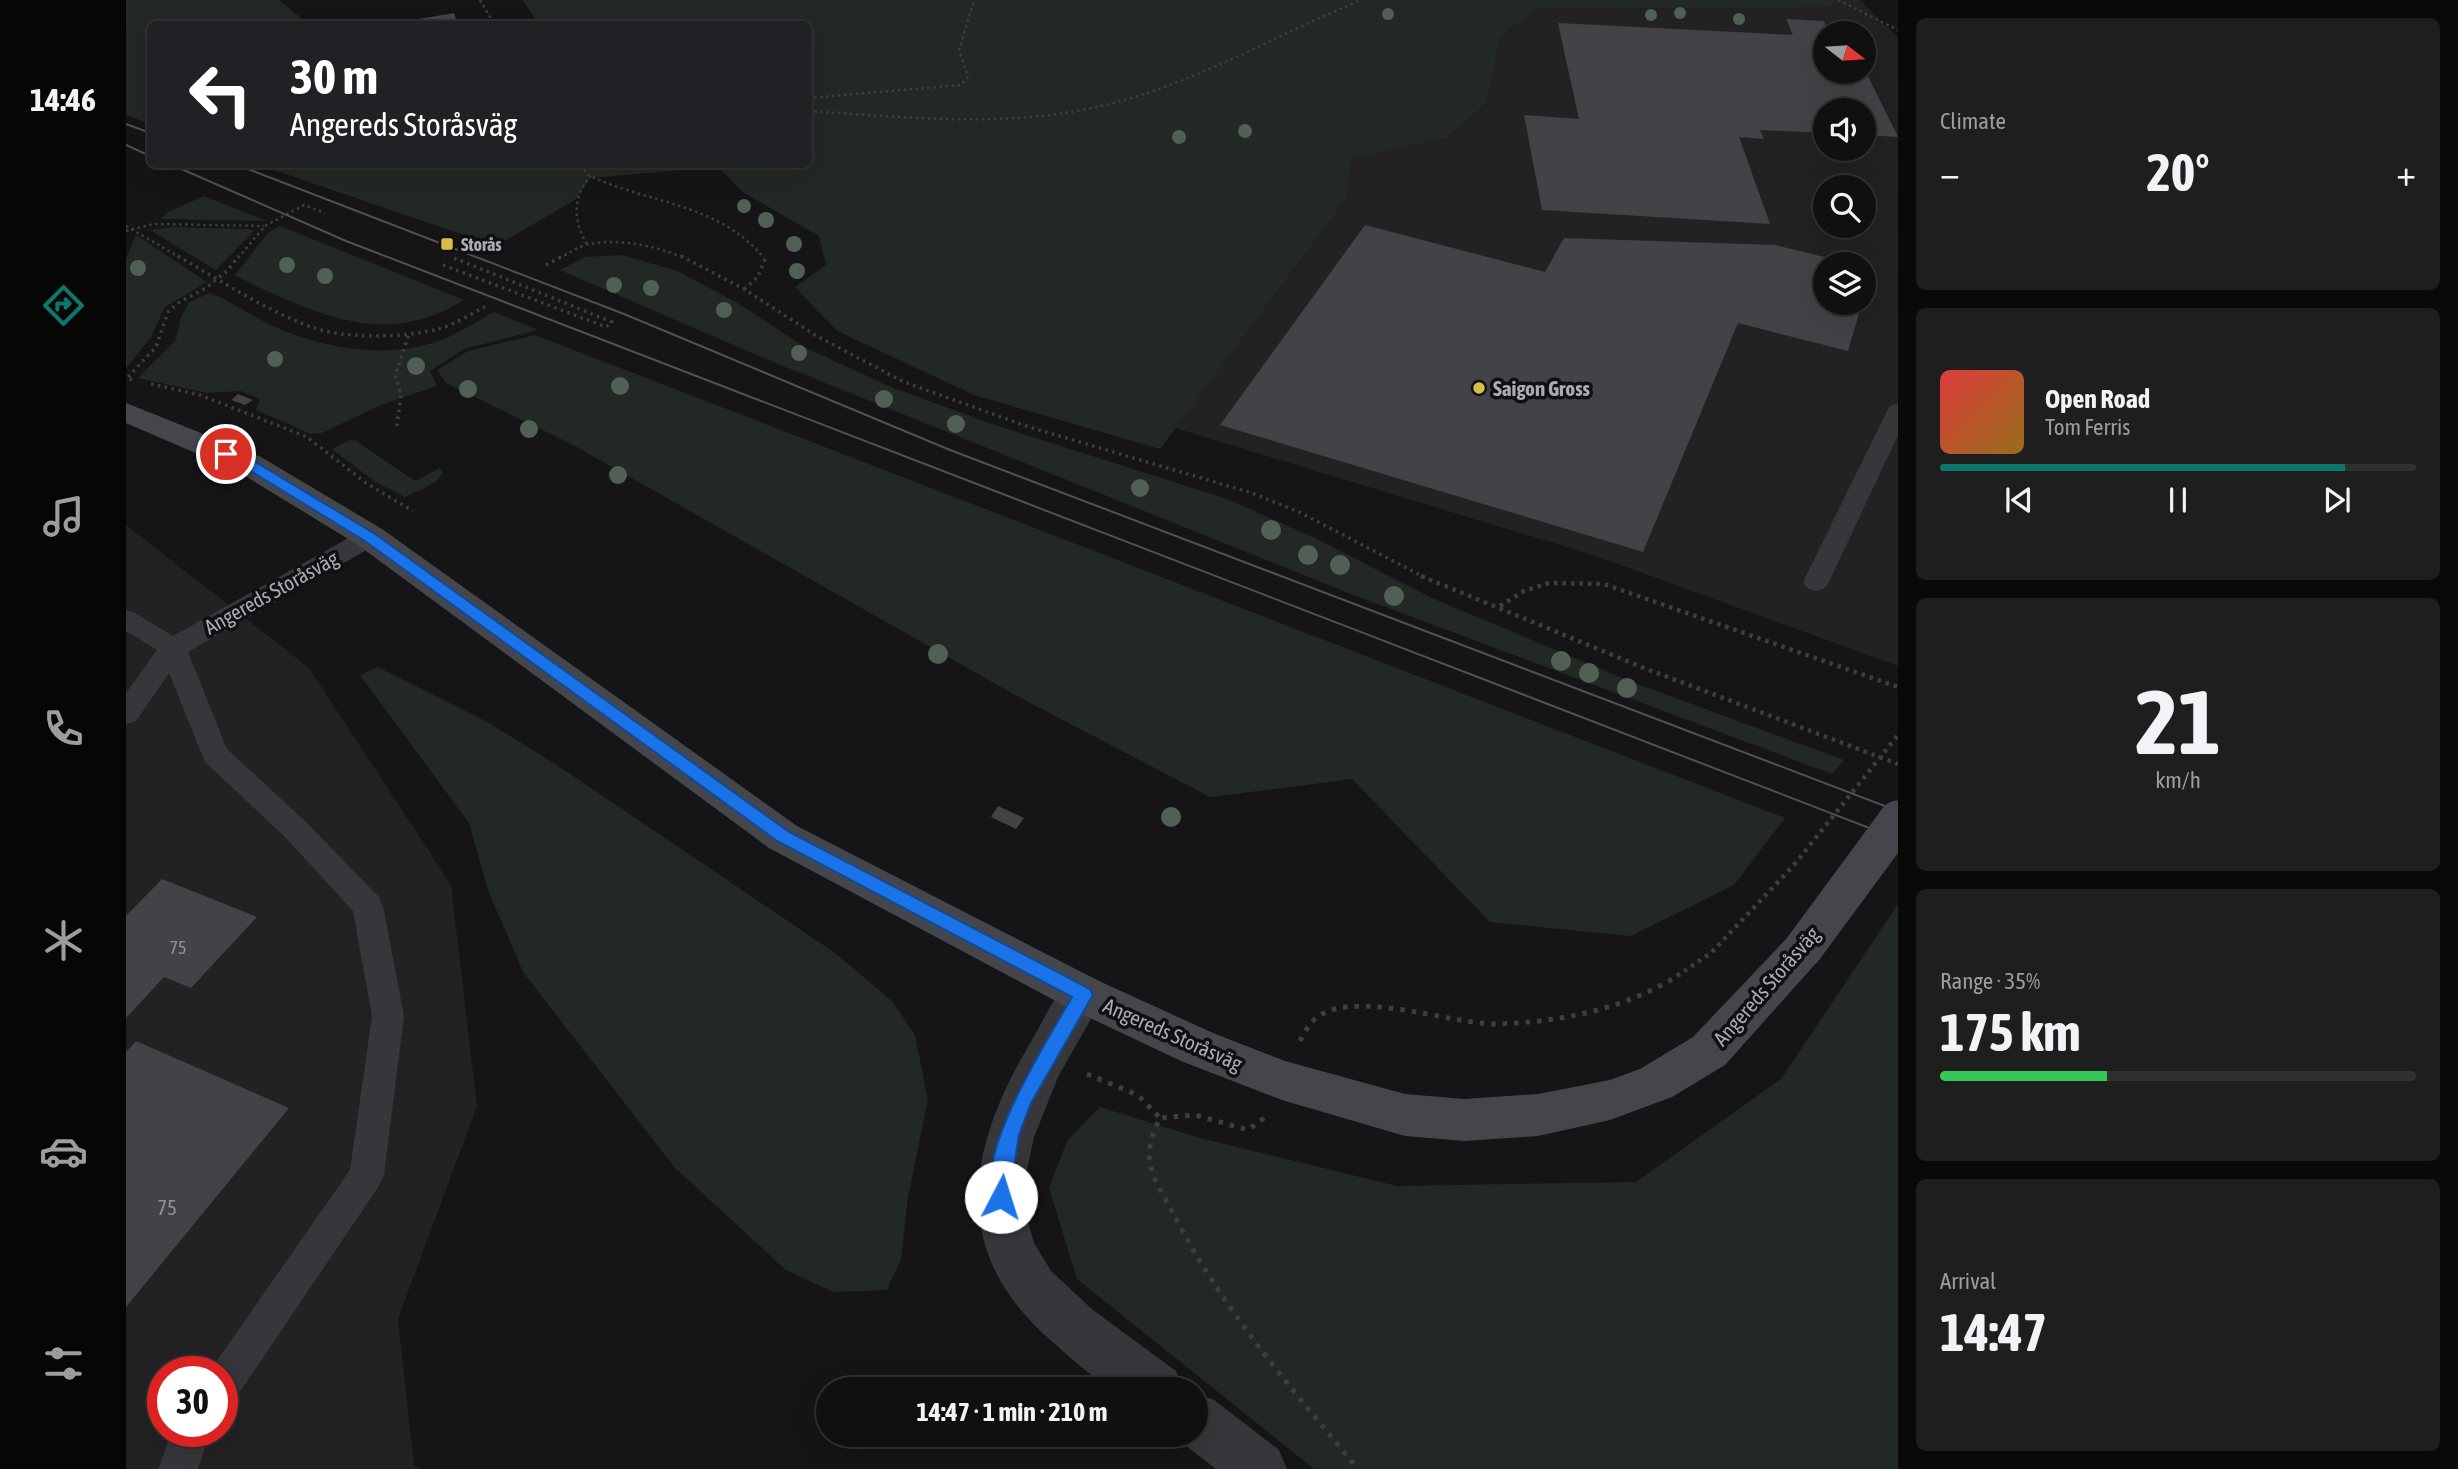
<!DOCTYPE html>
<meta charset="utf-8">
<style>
:root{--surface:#101011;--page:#1e1e1f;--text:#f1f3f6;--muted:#9c9d9f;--line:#303031;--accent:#0f766e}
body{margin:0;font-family:"Asap Condensed",sans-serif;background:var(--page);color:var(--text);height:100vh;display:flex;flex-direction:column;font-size:26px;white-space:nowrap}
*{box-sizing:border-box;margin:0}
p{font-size:23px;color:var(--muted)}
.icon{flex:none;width:38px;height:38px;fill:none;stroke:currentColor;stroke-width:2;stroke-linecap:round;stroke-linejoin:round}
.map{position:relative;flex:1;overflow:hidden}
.panel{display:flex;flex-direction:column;gap:18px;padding:18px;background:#090909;width:560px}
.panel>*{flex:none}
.hud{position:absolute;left:21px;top:21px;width:665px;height:147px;border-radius:10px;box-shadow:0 7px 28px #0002,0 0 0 2px var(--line);background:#202124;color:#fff;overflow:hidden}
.needle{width:46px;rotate:107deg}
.fabs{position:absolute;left:1687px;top:21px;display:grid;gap:14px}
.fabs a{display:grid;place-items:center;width:63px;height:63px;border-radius:50%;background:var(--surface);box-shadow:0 7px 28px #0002,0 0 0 2px var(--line);font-size:35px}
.speed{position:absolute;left:21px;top:1356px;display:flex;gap:14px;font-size:35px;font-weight:700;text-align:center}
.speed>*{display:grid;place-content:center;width:91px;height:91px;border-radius:50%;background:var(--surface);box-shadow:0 7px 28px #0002,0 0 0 2px var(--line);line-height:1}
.speed .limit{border:10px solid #d22;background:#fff;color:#111}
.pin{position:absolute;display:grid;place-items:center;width:60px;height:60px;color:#fff;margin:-30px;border:4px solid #fff;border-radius:50%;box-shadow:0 2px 7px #0007}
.me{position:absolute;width:77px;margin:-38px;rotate:5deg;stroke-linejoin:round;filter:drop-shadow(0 0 5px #0008)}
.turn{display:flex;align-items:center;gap:24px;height:147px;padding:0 28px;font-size:32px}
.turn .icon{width:91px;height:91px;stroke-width:2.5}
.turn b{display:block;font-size:49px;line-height:60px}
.big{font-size:52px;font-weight:700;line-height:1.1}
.panel .tile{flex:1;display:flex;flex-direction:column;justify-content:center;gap:10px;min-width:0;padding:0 24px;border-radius:10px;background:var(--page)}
.panel .dial{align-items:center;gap:0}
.dial b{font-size:91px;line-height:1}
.song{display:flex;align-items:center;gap:21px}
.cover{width:84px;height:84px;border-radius:10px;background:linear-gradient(135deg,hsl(0 70% 55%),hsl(40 70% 35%))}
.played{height:7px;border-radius:4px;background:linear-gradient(90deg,var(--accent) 85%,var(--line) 85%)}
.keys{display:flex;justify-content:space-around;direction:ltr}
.heat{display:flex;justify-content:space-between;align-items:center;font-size:38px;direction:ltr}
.charge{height:10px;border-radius:5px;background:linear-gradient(90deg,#34c759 35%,var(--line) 0)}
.trip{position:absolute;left:690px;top:1377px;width:392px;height:70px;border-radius:35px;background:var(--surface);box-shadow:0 7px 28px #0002,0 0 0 2px var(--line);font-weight:700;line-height:70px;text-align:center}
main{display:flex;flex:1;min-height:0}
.tab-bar{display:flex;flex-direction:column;width:126px;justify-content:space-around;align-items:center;background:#060607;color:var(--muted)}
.tab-bar .icon{width:49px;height:49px}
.tab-bar .on{color:var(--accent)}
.tab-bar b{font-size:32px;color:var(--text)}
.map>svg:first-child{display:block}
.built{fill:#222123;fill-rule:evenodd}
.green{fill:#222823}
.building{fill:#434246}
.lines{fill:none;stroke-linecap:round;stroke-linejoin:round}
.path-far3{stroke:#3d3e42;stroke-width:2.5;stroke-dasharray:2.5 3.5;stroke-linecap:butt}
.path-far2{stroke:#3d3e42;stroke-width:3.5;stroke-dasharray:2.5 4.5;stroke-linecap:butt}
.path-far1{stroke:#3d3e42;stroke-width:4.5;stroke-dasharray:3.5 5;stroke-linecap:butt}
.path{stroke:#3d3e42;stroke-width:5;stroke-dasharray:4.5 7;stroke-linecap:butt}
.lane{fill:#37373b;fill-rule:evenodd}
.street{fill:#37373b;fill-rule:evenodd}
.secondary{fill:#45464b;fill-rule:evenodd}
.tram{stroke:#505156;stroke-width:2}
.path-bridge{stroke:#3d3e42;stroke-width:4.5;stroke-dasharray:3.5 5;stroke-linecap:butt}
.secondary-bridge{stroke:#45464b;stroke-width:39}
.tree{fill:#516055}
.route{fill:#1a73e8;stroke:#114b97;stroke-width:2}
.poi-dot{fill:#dabc49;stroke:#101012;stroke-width:2.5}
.labels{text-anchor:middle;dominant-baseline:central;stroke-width:7;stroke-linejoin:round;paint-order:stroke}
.far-poi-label{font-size:18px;font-weight:bold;fill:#a9abb5;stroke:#101012;text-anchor:start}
.number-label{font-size:18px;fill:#909199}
.poi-label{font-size:21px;font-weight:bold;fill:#a9abb5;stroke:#101012;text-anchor:start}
.street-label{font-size:21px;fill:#a9abb5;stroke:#101012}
.near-number-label{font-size:21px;fill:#909199}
</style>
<main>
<nav class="tab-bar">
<b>14:46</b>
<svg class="icon on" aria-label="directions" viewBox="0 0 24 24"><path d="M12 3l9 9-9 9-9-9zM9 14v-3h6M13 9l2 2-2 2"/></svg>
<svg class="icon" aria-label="music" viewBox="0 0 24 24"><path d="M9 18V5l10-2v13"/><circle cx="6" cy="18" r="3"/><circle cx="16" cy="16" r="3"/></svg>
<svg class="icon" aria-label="phone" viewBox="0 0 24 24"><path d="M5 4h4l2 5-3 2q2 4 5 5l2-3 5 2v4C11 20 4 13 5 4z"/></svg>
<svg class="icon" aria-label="climate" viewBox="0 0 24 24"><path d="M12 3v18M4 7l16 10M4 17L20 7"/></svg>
<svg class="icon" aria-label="car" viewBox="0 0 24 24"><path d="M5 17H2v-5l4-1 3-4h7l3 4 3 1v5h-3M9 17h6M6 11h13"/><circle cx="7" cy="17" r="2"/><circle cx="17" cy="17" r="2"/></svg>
<svg class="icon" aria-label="filters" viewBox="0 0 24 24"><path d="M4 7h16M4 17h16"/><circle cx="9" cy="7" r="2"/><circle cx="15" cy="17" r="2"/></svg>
</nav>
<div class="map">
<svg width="1772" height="1469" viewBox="0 0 1772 1469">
<rect width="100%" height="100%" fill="#151517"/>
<!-- built -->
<path class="built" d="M1711,0H1734L1772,38V666L1470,556L1049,428L1221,198L1225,158L1320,138L1360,104L1375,36L1414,8L1651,9L1707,6ZM1699,33H1738V72H1699ZM1699,110H1738V149H1699ZM1699,187H1738V226H1699ZM1699,264H1738V303H1699Z
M0,525L183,668L325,885L351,1106L272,1319L288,1465L295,1469H0ZM37,1372H96V1432H37Z"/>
<!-- green -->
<path class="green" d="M0,0H153L182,24H24V124L0,115Z
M396,0H1711L1707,6L1651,9L1415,8L1375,36L1360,104L1320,138L1225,159L1221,198L1034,449L848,395L711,331L669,287L700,265L693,236L618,193L590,165L682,164V24H413Z
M133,165H567L556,170L465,178L449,200L370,246Z
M78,196L141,221L35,219L42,212Z
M154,226L338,300C279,336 229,328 168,303C147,294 128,286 109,275L142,233Z
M46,227L121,229L128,231L90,270L24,230Z
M10,235L81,282L39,307L25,337L0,368V259Z
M496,255L551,271L610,302L680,348L765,387L869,425L1101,499L1191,539L1306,598L1506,682L1718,760L1706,774L1225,594L642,360L434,270L459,257Z
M84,293C109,303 131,320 156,330C206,350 264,359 315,340C334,333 351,321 368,312L412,330L338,349L304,371L311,386L255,405L196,433L185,434L130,410L134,399L115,391L82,393L12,378L50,340L54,319L63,302Z
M409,335L1659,818L1608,885L1505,936L1364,922L1226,779L1084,797L891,696L449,446L320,383L311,370L342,351Z
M224,440L230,441L289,481L314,468L317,472C310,486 292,490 279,497L248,481L206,449Z
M252,667L365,724L437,769L709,953L766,1001L789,1035L802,1100L782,1197L775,1259L761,1290L707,1292L660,1270L549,1168L397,972L362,890L343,823L234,675Z
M1772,904V1469H1188L951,1279L923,1188L941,1141L974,1107L1074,1138L1271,1186L1510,1182L1655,1079Z"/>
<!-- building -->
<path class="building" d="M328,13L332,24H288L287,20Z
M1660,19L1698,21L1700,27H1713L1716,33H1699V72H1738V68L1772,137L1738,135V110H1699V133L1634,130L1638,139L1613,137L1644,224L1416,210L1398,115L1453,119L1432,23L1667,35Z
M1239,225L1419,272L1438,238L1649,245L1723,263L1699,264V303H1736L1722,351L1612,323L1517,552L1094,425Z
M1738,267L1746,269L1738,294Z
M112,394L127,400L119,405L105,400Z
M872,806L898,818L890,829L865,817Z
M36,879L131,917L65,988L38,977L0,1018V916Z
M10,1041L163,1108L0,1307V1052Z"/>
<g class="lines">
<!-- path-far3 -->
<path class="path-far3" d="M354,0L368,24
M1712,0L1772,30
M682,98L835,85L842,77L833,50L848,0
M682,111C781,117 881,129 979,105C1068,84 1150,35 1235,0
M456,164L460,174C521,204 592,202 638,258
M0,226L55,258
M0,231L27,224L138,226
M461,244C447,222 446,195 465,176
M112,258L139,226L178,205L199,213
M433,258C442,254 453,246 463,244C495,238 529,246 559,258"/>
<!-- path-far2 -->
<path class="path-far2" d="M52,256C95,281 138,309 185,327C217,339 278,338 312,329C328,325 345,314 360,306
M555,256L618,289L689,335L778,382L903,427L1126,493L1173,512L1300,578
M317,265L480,327L486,322L328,258
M420,265L437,256
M618,289L632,277L639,259L637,256
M6,380L1,378L30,347L42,312L52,303L80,288L101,271L113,256
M25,384L74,395L181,437L240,483L287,511
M271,426L275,395L269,375L283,334"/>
<!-- path-far1 -->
<path class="path-far1" d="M1295,576L1523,670L1772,764
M1374,606L1398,591L1423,583L1478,584L1772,687
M1551,976L1585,953L1668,865"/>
<!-- path -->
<path class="path" d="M1174,1041C1177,1035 1181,1028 1185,1023C1218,984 1325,1025 1371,1024C1434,1022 1501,1009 1554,974
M961,1074L1012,1095L1034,1118
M1138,1118L1122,1130L1069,1115L1034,1118C1027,1132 1021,1148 1024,1164C1028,1182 1041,1201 1049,1217C1097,1310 1166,1389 1232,1469"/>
<!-- lane -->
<path class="lane" d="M1772,404V435L1703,582L1699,588L1690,591L1681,588L1677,582L1761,411L1764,406Z
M244,529L253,531L256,537L253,543L62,652L101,749L179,821L253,897L257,906L278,1016L258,1175L253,1186L109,1399L96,1405V1372H83L224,1170L246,1016L227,911L159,837L79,762L43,673L10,721L0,724V693L31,650L0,631V610L9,613L47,636L235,531Z
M46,1432H84L72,1469H32Z"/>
<!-- street -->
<path class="street" d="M957,976L973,981L979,994L932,1077L908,1137L900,1175V1214L908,1243L925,1271L967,1310L1050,1371L1057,1390C1041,1390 1001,1394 988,1390C976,1386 940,1354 929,1344C821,1253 840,1150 906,1040C913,1028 933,988 942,981C945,978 953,977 957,976Z
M1069,1393L1088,1400L1153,1450L1161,1469H1090L1050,1438L1049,1435H1069Z"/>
<!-- secondary -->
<path class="secondary" d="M0,403L135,457L256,529L671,826L973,981L1087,1033L1159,1061L1279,1094L1338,1099L1412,1094L1484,1080L1514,1069L1567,1037L1662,937L1677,931L1692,937L1699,949L1692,961L1599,1065L1546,1097L1484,1120L1412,1136L1338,1141L1279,1136L1156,1100L1055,1061L941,1007L643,848L232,545L111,471L0,423Z"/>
<!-- tram -->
<path class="tram" d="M0,124L24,133
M0,145L24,156
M44,164L220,241L1772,839
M109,164L498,314L824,450L1772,811"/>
<!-- path-bridge -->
<path class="path-bridge" d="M1668,865L1772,735"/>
<!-- secondary-bridge -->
<path class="secondary-bridge" d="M1677,949L1772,820"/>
</g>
<!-- trees -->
<g class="tree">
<circle cx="1554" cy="13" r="6"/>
<circle cx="1262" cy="14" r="6"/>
<circle cx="1525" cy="15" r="6"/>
<circle cx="1613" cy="19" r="6"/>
<circle cx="1119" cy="131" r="7"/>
<circle cx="1053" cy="137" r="7"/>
<circle cx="618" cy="206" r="7"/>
<circle cx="640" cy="220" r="8"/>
<circle cx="668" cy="244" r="8"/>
<circle cx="161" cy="265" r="8"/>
<circle cx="12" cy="268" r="8"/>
<circle cx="671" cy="271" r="8"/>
<circle cx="199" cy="276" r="8"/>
<circle cx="488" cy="285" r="8"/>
<circle cx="525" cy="288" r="8"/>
<circle cx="598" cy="310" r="8"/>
<circle cx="673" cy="353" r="8"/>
<circle cx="149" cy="359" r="8"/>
<circle cx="290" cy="366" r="9"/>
<circle cx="494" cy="386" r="9"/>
<circle cx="342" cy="389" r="9"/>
<circle cx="758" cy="399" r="9"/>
<circle cx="830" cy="424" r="9"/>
<circle cx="403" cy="429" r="9"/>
<circle cx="492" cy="475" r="9"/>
<circle cx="1014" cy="488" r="9"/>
<circle cx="1145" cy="530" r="10"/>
<circle cx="1182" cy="555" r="10"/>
<circle cx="1214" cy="565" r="10"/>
<circle cx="1268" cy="596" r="10"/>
<circle cx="812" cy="654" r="10"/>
<circle cx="1435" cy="661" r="10"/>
<circle cx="1463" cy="673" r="10"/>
<circle cx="1501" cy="688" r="10"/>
<circle cx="1045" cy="817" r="10"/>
</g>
<!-- route -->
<path class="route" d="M100,450L128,461L249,534L663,832L964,989L967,995L905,1103L893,1135L882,1204L875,1207L868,1204C846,1156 922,1040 946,997L651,841L239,541L118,467L95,457L93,454Z"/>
<!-- markers -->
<g class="poi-dot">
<rect x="314" y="237" width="14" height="14" rx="3.5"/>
<circle cx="1353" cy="388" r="7"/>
</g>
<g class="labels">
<!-- far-poi labels -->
<g class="far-poi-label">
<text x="335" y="244">Storås</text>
</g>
<!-- number labels -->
<g class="number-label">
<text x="52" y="947">75</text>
</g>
<!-- poi labels -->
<g class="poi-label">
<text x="1367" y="388">Saigon Gross</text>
</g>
<!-- street labels -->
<g class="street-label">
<text transform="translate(145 592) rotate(-29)">Angereds Storåsväg</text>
<text transform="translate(1640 986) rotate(-49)">Angereds Storåsväg</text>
<text transform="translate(1047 1034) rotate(24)">Angereds Storåsväg</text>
</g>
<!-- near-number labels -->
<g class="near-number-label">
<text x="41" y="1207">75</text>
</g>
</g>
</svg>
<div class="fabs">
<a><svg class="needle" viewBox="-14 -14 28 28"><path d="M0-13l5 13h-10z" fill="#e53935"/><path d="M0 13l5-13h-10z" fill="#9c9d9f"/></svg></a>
<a><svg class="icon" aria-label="sound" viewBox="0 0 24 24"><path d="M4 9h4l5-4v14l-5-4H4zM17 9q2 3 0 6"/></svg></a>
<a><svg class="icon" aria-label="search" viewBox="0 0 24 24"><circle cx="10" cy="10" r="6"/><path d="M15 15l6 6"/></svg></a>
<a><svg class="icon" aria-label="layers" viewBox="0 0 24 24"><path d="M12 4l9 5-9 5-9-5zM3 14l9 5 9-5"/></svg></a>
</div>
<div class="speed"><div class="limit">30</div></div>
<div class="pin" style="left:100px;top:454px;background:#d93025"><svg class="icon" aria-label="arrive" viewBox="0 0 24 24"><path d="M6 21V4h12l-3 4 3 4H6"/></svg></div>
<svg class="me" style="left:875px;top:1197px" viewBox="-20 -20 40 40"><circle r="19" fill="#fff"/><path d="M0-13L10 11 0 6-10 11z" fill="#1a73e8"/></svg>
<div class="trip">14:47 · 1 min · 210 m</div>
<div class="hud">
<div class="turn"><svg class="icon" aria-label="left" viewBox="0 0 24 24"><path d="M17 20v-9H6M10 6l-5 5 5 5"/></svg><div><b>30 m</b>Angereds Storåsväg</div></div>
</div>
</div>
<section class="panel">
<div class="tile"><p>Climate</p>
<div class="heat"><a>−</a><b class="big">20°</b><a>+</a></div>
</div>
<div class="tile">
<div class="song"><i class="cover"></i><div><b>Open Road</b><p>Tom Ferris</p></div></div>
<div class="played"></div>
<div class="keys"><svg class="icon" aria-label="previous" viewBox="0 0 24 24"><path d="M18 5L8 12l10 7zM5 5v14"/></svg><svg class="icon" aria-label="pause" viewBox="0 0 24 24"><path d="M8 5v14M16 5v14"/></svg><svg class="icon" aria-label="next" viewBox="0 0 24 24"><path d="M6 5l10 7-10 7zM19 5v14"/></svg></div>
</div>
<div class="tile dial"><b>21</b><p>km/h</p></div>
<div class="tile"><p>Range · 35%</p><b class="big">175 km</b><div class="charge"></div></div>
<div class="tile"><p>Arrival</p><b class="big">14:47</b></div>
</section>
</main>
